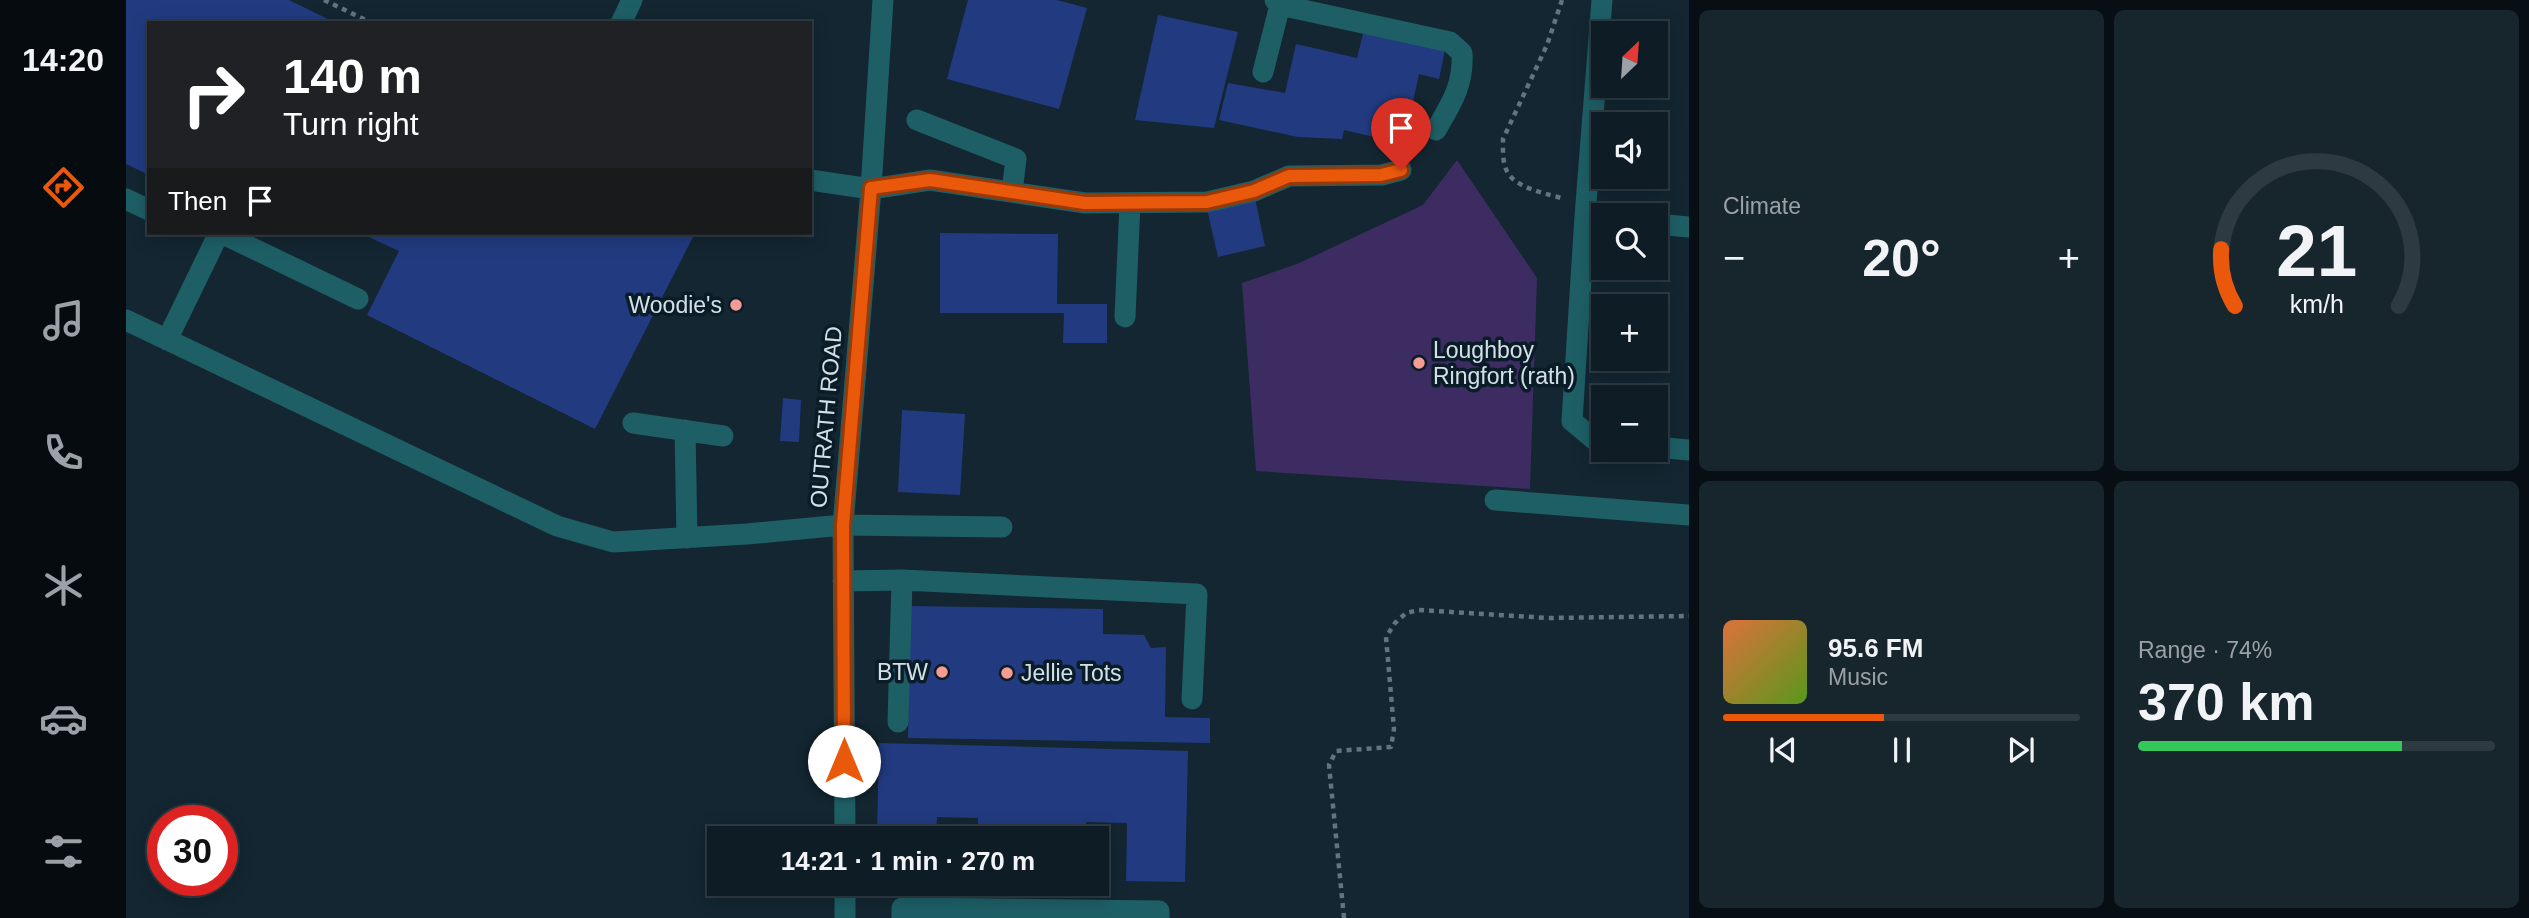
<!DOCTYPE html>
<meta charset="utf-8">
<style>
:root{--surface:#0e1c25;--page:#17252d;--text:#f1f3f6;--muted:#9ba1a7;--line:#2e3a42;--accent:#ea580c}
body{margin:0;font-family:Arial,sans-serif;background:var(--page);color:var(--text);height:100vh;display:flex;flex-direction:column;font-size:26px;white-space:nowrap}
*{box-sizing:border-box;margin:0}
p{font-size:23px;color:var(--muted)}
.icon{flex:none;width:38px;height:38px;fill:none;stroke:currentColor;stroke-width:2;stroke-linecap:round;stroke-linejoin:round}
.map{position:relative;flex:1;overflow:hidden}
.sheet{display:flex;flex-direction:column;gap:10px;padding:10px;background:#080f14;width:840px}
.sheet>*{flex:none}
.hud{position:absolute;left:21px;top:21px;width:665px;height:214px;border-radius:0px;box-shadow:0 4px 18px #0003,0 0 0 2px var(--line);background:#202124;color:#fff;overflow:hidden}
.needle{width:46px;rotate:25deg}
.buttons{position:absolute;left:1465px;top:21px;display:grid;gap:14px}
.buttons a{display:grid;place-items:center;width:77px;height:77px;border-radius:0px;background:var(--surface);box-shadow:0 4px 18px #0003,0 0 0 2px var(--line);font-size:35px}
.speed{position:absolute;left:21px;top:805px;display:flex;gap:14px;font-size:35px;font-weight:700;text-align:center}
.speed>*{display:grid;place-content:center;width:91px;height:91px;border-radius:50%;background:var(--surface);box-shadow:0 4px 18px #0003,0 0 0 2px var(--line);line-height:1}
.speed .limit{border:10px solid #d22;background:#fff;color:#111}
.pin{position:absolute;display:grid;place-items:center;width:60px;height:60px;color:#fff;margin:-72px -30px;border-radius:50% 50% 50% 0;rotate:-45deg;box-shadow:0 0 7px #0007}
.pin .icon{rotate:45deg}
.me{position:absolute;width:77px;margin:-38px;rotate:0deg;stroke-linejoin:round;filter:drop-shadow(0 0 5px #0008)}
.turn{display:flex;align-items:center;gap:24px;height:147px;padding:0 21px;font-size:32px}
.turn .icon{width:91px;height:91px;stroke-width:2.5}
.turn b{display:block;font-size:49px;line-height:60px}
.then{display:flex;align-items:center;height:66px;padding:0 21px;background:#0003;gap:14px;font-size:26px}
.big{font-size:52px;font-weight:800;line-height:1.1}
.sheet .tile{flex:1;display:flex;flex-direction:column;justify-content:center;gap:10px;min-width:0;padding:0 24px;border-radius:10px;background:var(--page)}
.sheet .dial{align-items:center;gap:0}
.dial svg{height:182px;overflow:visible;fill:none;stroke:var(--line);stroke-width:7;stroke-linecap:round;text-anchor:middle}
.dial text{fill:var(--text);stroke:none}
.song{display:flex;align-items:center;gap:21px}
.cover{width:84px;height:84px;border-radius:10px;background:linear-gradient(135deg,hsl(20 70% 55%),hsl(90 70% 35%))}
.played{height:7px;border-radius:4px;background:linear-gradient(90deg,var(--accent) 45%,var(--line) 45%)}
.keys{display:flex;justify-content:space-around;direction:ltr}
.heat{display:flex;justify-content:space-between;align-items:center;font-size:38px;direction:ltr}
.charge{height:10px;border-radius:5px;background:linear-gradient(90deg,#34c759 74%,var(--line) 0)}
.sheet .tiles{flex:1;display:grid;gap:10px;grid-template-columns:repeat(2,1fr)}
.trip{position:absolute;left:581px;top:826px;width:402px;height:70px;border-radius:0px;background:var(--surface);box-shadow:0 4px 18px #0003,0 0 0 2px var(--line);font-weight:800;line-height:70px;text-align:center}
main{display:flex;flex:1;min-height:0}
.menu{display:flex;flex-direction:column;width:126px;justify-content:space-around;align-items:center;background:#060b0f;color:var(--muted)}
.menu .icon{width:49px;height:49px}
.menu .current{color:var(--accent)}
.menu b{font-size:32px;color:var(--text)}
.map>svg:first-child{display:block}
.green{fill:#3d2c62}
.building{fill:#223b80}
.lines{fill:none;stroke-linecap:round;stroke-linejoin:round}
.path{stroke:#64747e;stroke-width:4.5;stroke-dasharray:5 5;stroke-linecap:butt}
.minor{stroke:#1e5f66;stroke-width:21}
.route-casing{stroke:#983908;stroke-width:18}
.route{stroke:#ea580c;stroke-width:12}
.poi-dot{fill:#f59c94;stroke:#0a1c27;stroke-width:2.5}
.labels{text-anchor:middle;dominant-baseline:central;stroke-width:7;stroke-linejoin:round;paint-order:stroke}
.poi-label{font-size:23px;fill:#d4e0e7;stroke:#0a1c27;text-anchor:end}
.street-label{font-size:23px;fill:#d4e0e7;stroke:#0a1c27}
</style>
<main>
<nav class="menu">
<b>14:20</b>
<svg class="icon current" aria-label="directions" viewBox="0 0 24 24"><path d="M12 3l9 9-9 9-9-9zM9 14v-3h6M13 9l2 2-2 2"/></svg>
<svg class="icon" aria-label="music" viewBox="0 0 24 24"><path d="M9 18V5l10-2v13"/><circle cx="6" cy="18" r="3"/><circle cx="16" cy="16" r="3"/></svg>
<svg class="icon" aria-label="phone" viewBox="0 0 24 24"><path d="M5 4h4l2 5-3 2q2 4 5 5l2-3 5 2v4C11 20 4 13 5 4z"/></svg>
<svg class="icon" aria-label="climate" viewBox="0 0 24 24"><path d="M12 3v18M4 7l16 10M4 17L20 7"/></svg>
<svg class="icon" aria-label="car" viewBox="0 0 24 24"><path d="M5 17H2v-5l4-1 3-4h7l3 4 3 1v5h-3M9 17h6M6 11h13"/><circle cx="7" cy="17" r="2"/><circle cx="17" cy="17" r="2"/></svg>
<svg class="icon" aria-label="filters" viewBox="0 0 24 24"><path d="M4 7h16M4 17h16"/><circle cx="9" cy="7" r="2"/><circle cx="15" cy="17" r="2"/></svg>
</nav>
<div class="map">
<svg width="1563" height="918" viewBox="0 0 1563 918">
<rect width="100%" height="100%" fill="#132631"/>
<!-- green -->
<path class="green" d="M1331,160L1411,278L1404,489L1130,471L1116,283L1171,264L1297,205Z"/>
<!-- building -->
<path class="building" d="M0,0H163L210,23H23V175L0,164Z
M842,0H931L961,8L933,109L821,79Z
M1032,15L1112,32L1088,128L1009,120Z
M1239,26L1320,45L1313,79L1293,74L1278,144L1218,130L1216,139L1172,137L1093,120L1102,83L1159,93L1170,44L1231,58Z
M1129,198L1139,246L1092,257L1081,209Z
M234,233H569L469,429L241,315L273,251Z
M814,233L932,234L931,304H981V343H937L938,313H814Z
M657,398L675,400L673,442L654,441Z
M776,410L839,414L834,495L772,492Z
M784,606L977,609V634L1018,635L1025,648L1040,647L1039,717L1084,718V743L782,738Z
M753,743L1062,751L1059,882L1000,881L1001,823L960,822V838H852V818L811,817L810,838H751Z"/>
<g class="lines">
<!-- path -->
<path class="path" d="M198,0L246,23
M1436,0L1421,45L1377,139C1377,149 1376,164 1382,173C1392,189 1422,194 1439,199
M1218,918L1203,765L1210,751L1265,747L1268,729L1260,637L1269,623L1280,613L1293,610L1422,618L1563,616"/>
<!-- minor -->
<path class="minor" d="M1149,0L1154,5L1324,42L1336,53C1338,85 1325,104 1310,130
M1476,0L1459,216L1446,421L1470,441L1477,442
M495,23L506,0
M1137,72L1154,5
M791,120L890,159L886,192
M684,180L745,189L804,180L959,203L1081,202L1128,191L1163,176L1256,175L1275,170
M0,199L23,210
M1530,224L1563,227
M95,233L232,299
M999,317L1004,203
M0,320L431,526L487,542L621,534L717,525L876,527
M41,340L93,233
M507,423L597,436
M559,430L561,538
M1530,447L1563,450
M1369,500L1563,515
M717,581L776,580L1071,594L1066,699
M772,722L776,580
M719,838L717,525L745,189L757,0
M719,884V918
M776,918V908L1033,911V918"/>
</g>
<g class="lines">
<!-- route casing -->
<g class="route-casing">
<path id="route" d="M718,761L717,525L745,188L804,180L959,203L1081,202L1128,191L1163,176L1255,175L1275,170"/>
</g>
<!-- route -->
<use href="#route" class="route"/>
</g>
<!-- markers -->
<g class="poi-dot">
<circle cx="610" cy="305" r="7"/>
<circle cx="1293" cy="363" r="7"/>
<circle cx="816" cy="672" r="7"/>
<circle cx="881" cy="673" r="7"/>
</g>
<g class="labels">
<!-- poi labels -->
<g class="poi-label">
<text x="596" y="305">Woodie's</text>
<text x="1307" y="350" text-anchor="start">Loughboy<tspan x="1307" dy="26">Ringfort (rath)</tspan></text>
<text x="802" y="672">BTW</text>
<text x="895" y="673" text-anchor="start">Jellie Tots</text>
</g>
<!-- street labels -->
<g class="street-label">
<text transform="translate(700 417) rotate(-85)">OUTRATH ROAD</text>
</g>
</g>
</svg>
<div class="buttons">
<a><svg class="needle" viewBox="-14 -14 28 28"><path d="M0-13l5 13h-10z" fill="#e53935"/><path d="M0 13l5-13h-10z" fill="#9ba1a7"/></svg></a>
<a><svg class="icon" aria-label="sound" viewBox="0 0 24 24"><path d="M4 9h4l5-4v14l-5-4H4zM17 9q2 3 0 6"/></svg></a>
<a><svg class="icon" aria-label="search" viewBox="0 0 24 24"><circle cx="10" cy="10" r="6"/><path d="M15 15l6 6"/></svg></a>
<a>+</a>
<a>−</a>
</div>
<div class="speed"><div class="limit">30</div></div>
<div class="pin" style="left:1275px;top:170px;background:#d93025"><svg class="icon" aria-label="arrive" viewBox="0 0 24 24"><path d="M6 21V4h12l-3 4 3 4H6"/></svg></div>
<svg class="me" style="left:718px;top:761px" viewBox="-20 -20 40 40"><circle r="19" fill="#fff"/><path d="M0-13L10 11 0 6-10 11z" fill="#ea580c"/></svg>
<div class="trip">14:21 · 1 min · 270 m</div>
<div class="hud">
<div class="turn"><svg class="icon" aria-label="right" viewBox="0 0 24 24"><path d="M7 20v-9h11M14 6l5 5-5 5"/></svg><div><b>140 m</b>Turn right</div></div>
<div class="then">Then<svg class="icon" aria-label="arrive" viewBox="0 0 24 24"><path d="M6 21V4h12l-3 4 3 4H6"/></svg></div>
</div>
</div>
<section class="sheet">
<div class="tiles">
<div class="tile"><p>Climate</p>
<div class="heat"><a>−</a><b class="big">20°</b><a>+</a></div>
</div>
<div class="tile dial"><svg viewBox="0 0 100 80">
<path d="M14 69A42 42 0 1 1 86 69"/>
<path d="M14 69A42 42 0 0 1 8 44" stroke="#ea580c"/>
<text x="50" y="56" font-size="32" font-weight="700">21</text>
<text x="50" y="72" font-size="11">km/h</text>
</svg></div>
<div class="tile">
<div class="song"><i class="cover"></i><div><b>95.6 FM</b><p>Music</p></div></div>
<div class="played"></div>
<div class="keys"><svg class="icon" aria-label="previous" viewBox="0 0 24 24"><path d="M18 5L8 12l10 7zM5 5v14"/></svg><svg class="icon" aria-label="pause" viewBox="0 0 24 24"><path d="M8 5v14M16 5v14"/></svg><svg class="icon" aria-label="next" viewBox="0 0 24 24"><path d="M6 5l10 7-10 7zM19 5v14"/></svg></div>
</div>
<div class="tile"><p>Range · 74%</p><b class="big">370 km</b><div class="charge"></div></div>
</div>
</section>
</main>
